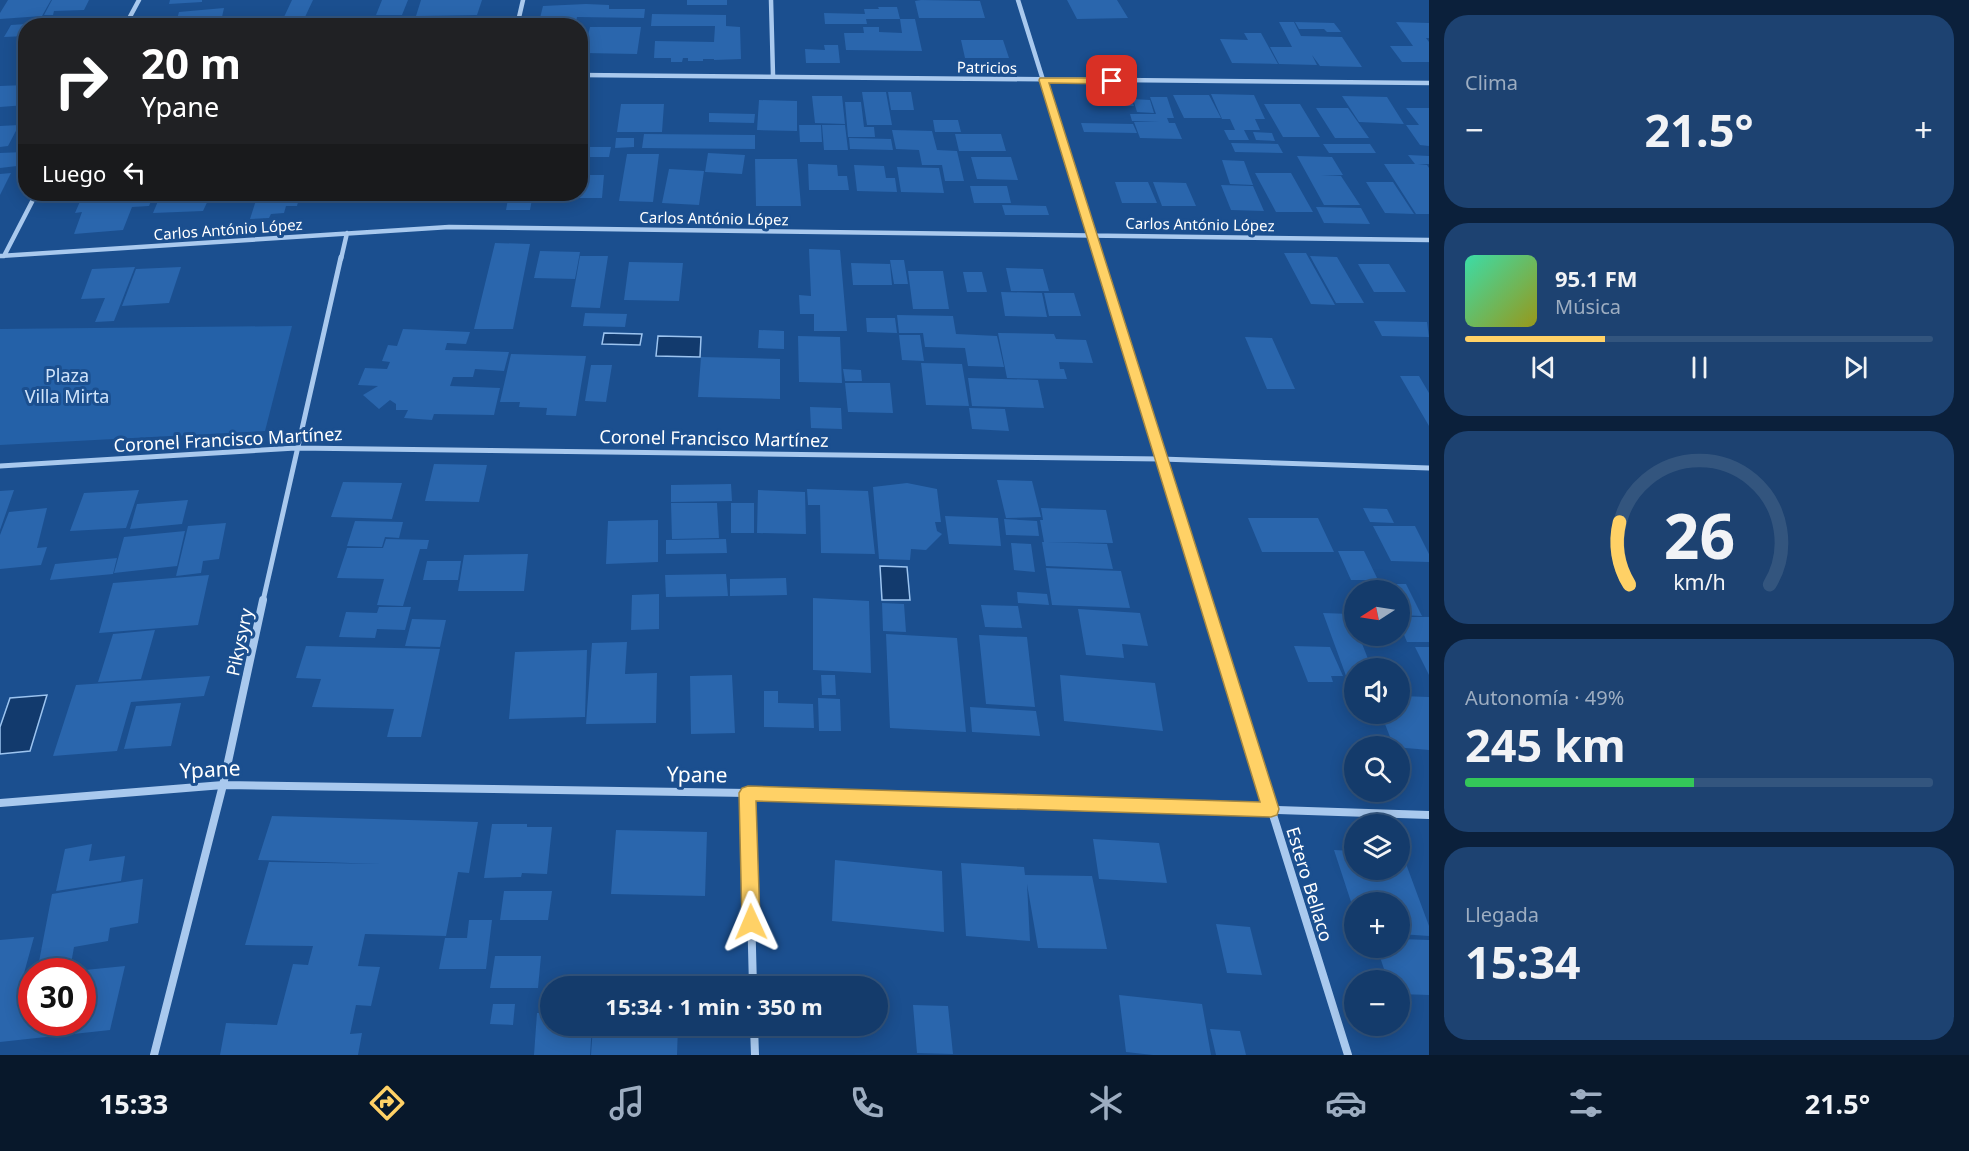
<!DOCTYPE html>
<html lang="es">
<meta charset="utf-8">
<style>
:root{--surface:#143b6b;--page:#1d4271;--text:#f1f3f6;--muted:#9dadc1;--line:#33557e;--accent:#ffd166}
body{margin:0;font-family:"Noto Sans",sans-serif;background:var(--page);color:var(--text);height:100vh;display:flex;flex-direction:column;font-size:22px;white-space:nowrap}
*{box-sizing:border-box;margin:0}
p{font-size:20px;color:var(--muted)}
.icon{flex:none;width:33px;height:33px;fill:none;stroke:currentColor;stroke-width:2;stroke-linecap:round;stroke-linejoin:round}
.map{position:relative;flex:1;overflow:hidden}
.details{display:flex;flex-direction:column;gap:15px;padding:15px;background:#0b203b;width:540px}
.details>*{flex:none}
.hud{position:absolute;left:18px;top:18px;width:570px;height:183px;border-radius:24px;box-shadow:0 3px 15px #0003,0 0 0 2px var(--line);background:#202124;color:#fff;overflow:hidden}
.needle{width:39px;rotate:258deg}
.fabs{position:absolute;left:1344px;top:580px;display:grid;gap:12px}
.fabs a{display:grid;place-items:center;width:66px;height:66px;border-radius:50%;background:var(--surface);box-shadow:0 3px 15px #0003,0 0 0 2px var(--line);font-size:30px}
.speed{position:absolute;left:18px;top:958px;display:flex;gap:12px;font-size:30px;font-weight:700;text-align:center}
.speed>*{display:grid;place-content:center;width:78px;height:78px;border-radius:50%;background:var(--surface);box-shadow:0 3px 15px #0003,0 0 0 2px var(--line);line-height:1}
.speed .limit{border:9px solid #d22;background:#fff;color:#111}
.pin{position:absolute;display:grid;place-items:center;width:51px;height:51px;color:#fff;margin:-26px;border-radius:12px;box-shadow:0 3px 9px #0006}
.me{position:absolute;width:66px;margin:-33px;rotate:359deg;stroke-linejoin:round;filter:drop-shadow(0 0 4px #0008)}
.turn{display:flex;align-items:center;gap:21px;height:126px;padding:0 24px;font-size:27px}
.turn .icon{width:78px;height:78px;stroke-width:2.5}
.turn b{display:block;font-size:42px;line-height:51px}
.then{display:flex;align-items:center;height:57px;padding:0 24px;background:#0003;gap:12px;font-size:22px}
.big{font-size:45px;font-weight:700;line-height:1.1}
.details .widget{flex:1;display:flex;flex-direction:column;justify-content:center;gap:9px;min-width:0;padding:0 21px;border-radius:24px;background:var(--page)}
.details .dial{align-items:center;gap:0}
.dial svg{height:156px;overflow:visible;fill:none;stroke:var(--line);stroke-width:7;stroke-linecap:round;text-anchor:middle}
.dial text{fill:var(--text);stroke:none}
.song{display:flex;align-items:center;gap:18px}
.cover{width:72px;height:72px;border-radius:9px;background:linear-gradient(135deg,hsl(160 70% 55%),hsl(60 70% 35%))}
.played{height:6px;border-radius:3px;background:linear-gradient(90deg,var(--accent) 30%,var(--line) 30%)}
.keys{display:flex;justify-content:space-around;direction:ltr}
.heat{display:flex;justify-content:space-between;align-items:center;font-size:33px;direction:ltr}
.charge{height:9px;border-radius:4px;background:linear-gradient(90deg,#34c759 49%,var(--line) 0)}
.trip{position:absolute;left:540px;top:976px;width:348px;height:60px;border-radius:30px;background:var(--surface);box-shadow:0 3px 15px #0003,0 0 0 2px var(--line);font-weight:700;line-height:60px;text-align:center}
.dock{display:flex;height:96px;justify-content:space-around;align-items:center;background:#08182b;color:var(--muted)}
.dock .icon{width:42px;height:42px}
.dock .on{color:var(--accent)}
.dock b{font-size:27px;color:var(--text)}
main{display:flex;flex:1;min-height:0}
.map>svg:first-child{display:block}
.green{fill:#2461a8}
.water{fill:#123a6d;stroke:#9cc4f0;stroke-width:1.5}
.building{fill:#2a66ad}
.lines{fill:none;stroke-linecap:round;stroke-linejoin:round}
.minor-far2{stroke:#a9c9ee;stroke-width:4.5}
.minor-far1{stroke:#a9c9ee;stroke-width:5}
.minor{stroke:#a9c9ee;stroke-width:8}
.route{fill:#ffd166;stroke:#a68842;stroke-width:1.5}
.labels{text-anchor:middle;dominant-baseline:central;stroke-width:6;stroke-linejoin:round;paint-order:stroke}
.far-street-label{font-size:15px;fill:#fff;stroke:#1b4f8f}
.park-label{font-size:18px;fill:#cfe3fa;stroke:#1b4f8f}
.street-label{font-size:18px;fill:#fff;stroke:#1b4f8f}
.near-street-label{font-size:21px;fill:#fff;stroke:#1b4f8f}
</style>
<main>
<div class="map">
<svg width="1429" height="1055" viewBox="0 0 1429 1055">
<rect width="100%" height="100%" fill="#1b4f8f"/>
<!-- green -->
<path class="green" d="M292,326L265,431L0,445V329Z"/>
<!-- water -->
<path class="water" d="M604,333L642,334L640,345L602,344Z
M658,336L701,337L700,357L656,356Z
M880,566L907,567L910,600H882Z
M47,695L30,751L0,754V727L10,698Z"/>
<!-- building -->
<path class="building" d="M8,0H51L42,16L0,19V13Z
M52,0H89L84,10L54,11L53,15H44Z
M170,0H202V2L169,4Z
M292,0H313L305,17H328L324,26H299L303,17H284Z
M382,0H408L402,15H376Z
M421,0H482L477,15L416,16Z
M687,0H727V5H687Z
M921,0L980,1L985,18H919L915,1Z
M1067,0H1117L1128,18L1077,19Z
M586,4L609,5V9H645L644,18L577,17L575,26H538L543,6Z
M878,7H897L900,19H866L867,24H825L824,13L865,14L864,9H879Z
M224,8L220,26H175L179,12Z
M652,14L726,15V26L740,27L741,59L714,60V59H703V61H688V58H683L682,62H671V58H654L655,41L714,42L715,26H651Z
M900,19H915L922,51L846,50L844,33H864L863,27H879V32L902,33Z
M366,21L387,22L385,26H364Z
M1279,22H1294L1301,36L1342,37L1362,67L1320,66L1312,55L1317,65L1279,64L1270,47H1292Z
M1295,22L1334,23L1341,32H1327L1324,29H1299Z
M1396,22L1429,23V38H1426L1429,42V62H1402L1390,46H1413Z
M26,24V36L4,37L11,25Z
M590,27H641L637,54L585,53V56H580V35H588Z
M1244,33H1261L1278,64L1232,63L1220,39L1248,40Z
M961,40H1003L1009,58H965Z
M824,45H838L840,63H806L805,49L825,50Z
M26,85V105L0,107V86Z
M862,92H886L892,125H867Z
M888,92H911L914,110H891Z
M1211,94L1254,95L1265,119H1255L1260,130H1244L1249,140H1229L1224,130H1235L1230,119H1222Z
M1173,95H1209L1221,118H1184Z
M812,96H842L845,124L815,123Z
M1102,96H1130L1134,106H1106Z
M1342,96L1387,97L1404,124L1359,122Z
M1150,97H1167L1174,118H1167L1169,123H1175L1182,139L1140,138L1134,122H1159L1132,121L1130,114H1156Z
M1133,99L1150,100L1154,113L1137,112Z
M759,100L797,101V131L757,130Z
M845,102H861L864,127H874L875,137H848Z
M621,104H664L662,132H617Z
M1264,104H1300L1320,137H1283Z
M1316,108H1348L1369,138H1335Z
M1406,108H1429V146L1420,145L1406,125H1419Z
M709,113L755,114L754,123L709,122Z
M933,120H958L961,132H935Z
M1081,123L1133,124L1137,133L1084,132Z
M19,125L8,146L0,147V126Z
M799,125H821L822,142H800Z
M822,125H845L848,150H824Z
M892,130L932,131L937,150L957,151L964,181H945L942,165H922L919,150L896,149Z
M1253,132L1272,133L1275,141L1256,140Z
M644,134L755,135V149L642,148Z
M955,134H1001L1006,151H959Z
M616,138H634V147L615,148Z
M849,138L891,139L893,150L850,149Z
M1231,143L1278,144L1283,153L1235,152Z
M1323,144H1370L1376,153H1329Z
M580,147H611L609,157H580Z
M24,152L17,166L0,168V153Z
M708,153L745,155L742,174L705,172Z
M627,154H659L653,202L619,201Z
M1408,155L1429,156V164H1418L1427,165L1429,168V214H1416L1384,164H1415Z
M1297,156L1332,157L1343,175L1321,176H1341L1360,205H1324Z
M971,157H1011L1018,180L977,179Z
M755,159H797L801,206H756Z
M1222,160L1244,161L1253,185L1230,184Z
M808,164L837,165L838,176H847L849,190H809Z
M854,165L884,166L886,178H895L897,192L857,191Z
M897,167L939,168L944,193L901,192Z
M669,169L704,171L699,205L662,203Z
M11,173L0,195V174Z
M1255,173H1291L1313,212H1276Z
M580,175H604L602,198H559L560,194H580Z
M1115,182H1148L1157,203H1122Z
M1153,182L1186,183L1196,206H1162Z
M1366,182H1393L1414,214L1385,213Z
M1221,185L1253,186L1264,211L1231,210Z
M970,186H1007L1011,203H974Z
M90,194H154L149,206L132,207L123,230L74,234L82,212L75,213L81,199H88Z
M161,194H211L203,211L153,213Z
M258,194H300L297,206H286L284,213L271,214L269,218L250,219Z
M476,194H509L508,200L475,201Z
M524,194H533L530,210H506L508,199H523Z
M1002,205L1046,206L1049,215H1005Z
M1316,207L1361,208L1370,224L1324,223Z
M495,243L530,244L513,329H474Z
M809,249L840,250L847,331H814V314H800L799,295L811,296Z
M540,251L580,252L575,279L534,278Z
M1284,253H1306L1335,305L1311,304Z
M580,256H608L600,308L571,307Z
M1310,256L1337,257L1364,303H1336Z
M890,260H904L908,284H894Z
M629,262L683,263L679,301L624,300Z
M851,263L890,264L892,285H853Z
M1358,264H1389L1406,292H1374Z
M135,267L114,321L95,322L105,298L81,299L92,269Z
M181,267L169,303L122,306L136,269Z
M1006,268L1043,269L1049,291H1011Z
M908,271H943L949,309H913Z
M963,272H982L987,292H967Z
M1001,292L1042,293L1047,317L1005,316Z
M1044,293H1074L1081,316H1049Z
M585,313L627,314L625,327L583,326Z
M897,315L953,316L956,334L997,336L1004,367L968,366L965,348L925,347L923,333H899Z
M866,318H895L897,333L867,332Z
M1374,321L1427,322L1429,337L1382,336Z
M403,329L470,332L466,344L447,343L445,350L509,352L504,371L475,369L473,377H453L450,386L500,388L494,415L434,414L432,420L404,418L408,410H396V404L390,400L379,409L363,395L378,386L358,385L365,368L387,369L390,362L382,361L388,345L397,346Z
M759,330L784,331V349L758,348Z
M998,333L1054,334L1056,339L1086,340L1093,363L1059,362L1060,369H1064L1067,379L1007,378Z
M899,335H920L924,361L902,360Z
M798,336L840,337L842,383L799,382Z
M1245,337L1272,338L1295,389H1267Z
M511,354L586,356L576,416L546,415L547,408L519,407L520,402H500Z
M701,357L780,359V399L698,397Z
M921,363L962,364L969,406L926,405Z
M591,365H612L606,402L585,401Z
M843,369L861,370L862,381H845Z
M1400,376H1419L1429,393V426Z
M968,378L1038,380L1044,408L972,406Z
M845,383H890L893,413L848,412Z
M810,407L841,408L842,429L811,428Z
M969,408L1005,409L1009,431L972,429Z
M434,464L487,465L479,502L425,501Z
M997,480L1032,481L1041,517L1006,518Z
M343,482L402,483L392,519L331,517Z
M907,483L937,489L941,522H935L937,531L942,534L926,550L911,549L910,560L879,559L873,487Z
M731,484L732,501L671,502V485Z
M807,489L868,491L875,554L821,553L820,505H808Z
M14,490L0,530V491Z
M139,490L126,528L70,531L84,493Z
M758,490L805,492L806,534L757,533Z
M188,500L182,524L130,529L137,504Z
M671,503H717L719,538L672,539Z
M731,503H754V533H731Z
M47,508L37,548L47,547L41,565L0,569V535L9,512Z
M1041,508L1106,510L1113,543L1046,542L1107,544L1113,569L1046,566L1042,542H1044L1040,520H1043Z
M1363,508L1387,509L1394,523L1370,522Z
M945,516L998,518L1001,546L949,544Z
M1248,518H1318L1334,552H1262Z
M1004,519L1037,521L1039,536L1006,535Z
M658,520V562L606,564L608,521Z
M355,521L403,522L399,538L385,537L382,547L347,546Z
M226,523L219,559L203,561L201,573L176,576L188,526Z
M1373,526H1415L1429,554V562L1391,561Z
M185,531L177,566L114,573L124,537Z
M386,539L429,540L427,549H420L403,606L377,605L384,579L337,578L347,548H383Z
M726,539L727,553L666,554V540Z
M1011,543L1031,544L1035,572L1014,570Z
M1338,551H1364L1378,580H1351Z
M528,554L524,591H458L464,555Z
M117,558L113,574L50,580L55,564Z
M427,561H461L458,580H423Z
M1046,568L1121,571L1130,608L1052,605Z
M726,574L728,596L666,597L665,575Z
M209,575L198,625L99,633L113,583Z
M786,578L787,595L730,596V579Z
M1380,584H1406L1422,616L1400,615V591H1383Z
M1017,592L1047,594L1049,605L1018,603Z
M659,594V629L631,630L632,595Z
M813,598L869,601L871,673L813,670Z
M882,603L904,604L906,632L883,631Z
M981,605L1018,606L1022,628L985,627Z
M379,607H411L405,630L377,629L375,638L339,637L346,612L377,613Z
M1078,609L1140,613L1148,646L1122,644L1124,658L1086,655Z
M1323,613L1351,614L1354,624V636H1359L1372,669H1354V684H1349Z
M1400,617H1429V642H1407L1400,625Z
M412,619L446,620L440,647L405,646Z
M155,630L141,679L98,682L113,634Z
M886,634L957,638L966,732L890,728Z
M979,635L1027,637L1035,707L986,704Z
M627,642L625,674L657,673L656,723L586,724L592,643Z
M306,646L440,649L421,737H387L394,709L312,707L321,679L296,678Z
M1294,646L1330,647L1343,676H1331L1333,682H1308Z
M1415,647H1429V675Z
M587,650L585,717L509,719L515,652Z
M732,675L735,733L691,734L690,676Z
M821,675H835L836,695H822Z
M1060,675L1155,683L1163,731L1064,721Z
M210,676L204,696L131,702L117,751L53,756L76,685Z
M764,691H778V703L813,704L814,728L764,727Z
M1400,696L1429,697V750L1394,747L1381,714H1400Z
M818,698L840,699L841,731H819Z
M181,703L171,746L124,749L136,706Z
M970,707L1036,711L1040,736L972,732Z
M272,816L478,822L469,873L458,872L446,936L365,934L358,966L380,967L371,1006L356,1005L350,1034L362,1033L358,1055H220L226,1023L277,1025L293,964L308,965L313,946L245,945L269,862L381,864L258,860Z
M492,824H527V827H552L547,874L522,873L521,877L484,878Z
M616,830L707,832L705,896L611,894Z
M1093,839L1159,843L1167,883L1099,879Z
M92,844L89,861L125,856L121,881L56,891L65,849Z
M1334,850L1354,851V870H1400V853H1402L1429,926V936L1400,934V903H1354V911Z
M835,860L942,871L944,932L832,921Z
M961,863L1024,867L1025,875L1092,876L1107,949L1038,948L1027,884L1030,941L966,936Z
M143,879L138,923L110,928L108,941L74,947L70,970L37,972L52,894Z
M504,891H552L548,920H500Z
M469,920H492L486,969H439L445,938H467Z
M1216,924L1250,927L1262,975L1227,973Z
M34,937L18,995L32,994V1023H82V983L85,970L125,966L110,1030L0,1042V940Z
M1400,939L1429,940V995L1400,994V981H1388L1377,948H1400Z
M495,956H541L538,988H490Z
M1119,995L1202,1004L1211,1055H1153L1126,1052Z
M493,1004H515L513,1025L490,1024Z
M913,1005L948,1006L953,1054L917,1053Z
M537,1013H550V1026H592L590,1055H534Z
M593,1026H678L677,1055H591Z
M1210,1029L1240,1031L1246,1055H1216Z"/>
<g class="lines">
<!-- minor-far2 -->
<path class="minor-far2" d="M771,0L773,75
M1018,0L1099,259
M125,26L139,0
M517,26L523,0
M580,75L1429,83
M0,256L449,227L1429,240
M4,256L36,194
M341,259L347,233"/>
<!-- minor-far1 -->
<path class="minor-far1" d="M1099,257L1206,601
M0,466L296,448L1161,459L1429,468
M263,601L341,257"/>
<!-- minor -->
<path class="minor" d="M1206,600L1348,1055
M748,793L753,987
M0,803L223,785L748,793L1429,815
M754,1026L755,1055
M154,1055L223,785L263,600"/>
</g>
<!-- route -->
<path class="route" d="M1040,78H1112L1116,81L1112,84L1049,83L1279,809L1277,815L1271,817L756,801L760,922L757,928L751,931L745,928L742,922L739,793L742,788L748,786L1260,802L1039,80Z"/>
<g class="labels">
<!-- far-street labels -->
<g class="far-street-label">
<text transform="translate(987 67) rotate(1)">Patricios</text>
<text transform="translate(714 218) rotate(1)">Carlos António López</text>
<text transform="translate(1200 224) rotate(1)">Carlos António López</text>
<text transform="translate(228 229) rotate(-4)">Carlos António López</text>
</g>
<!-- park labels -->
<g class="park-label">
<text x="67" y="375">Plaza<tspan x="67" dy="21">Villa Mirta</tspan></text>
</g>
<!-- street labels -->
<g class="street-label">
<text transform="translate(714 438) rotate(1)">Coronel Francisco Martínez</text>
<text transform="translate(228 439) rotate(-3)">Coronel Francisco Martínez</text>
<text transform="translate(239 642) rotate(-78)">Pikysyry</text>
<text transform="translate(1310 884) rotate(73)">Estero Bellaco</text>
</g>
<!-- near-street labels -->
<g class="near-street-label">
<text transform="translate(210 769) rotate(-3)">Ypane</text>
<text transform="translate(697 774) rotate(1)">Ypane</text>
</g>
</g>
</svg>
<div class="fabs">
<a><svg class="needle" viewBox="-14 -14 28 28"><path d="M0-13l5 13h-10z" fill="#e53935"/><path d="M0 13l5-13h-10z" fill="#9dadc1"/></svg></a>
<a><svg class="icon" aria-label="sound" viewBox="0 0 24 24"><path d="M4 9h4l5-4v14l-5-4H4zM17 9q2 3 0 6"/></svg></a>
<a><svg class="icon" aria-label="search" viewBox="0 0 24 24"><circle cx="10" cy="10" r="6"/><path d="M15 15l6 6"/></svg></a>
<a><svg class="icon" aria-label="layers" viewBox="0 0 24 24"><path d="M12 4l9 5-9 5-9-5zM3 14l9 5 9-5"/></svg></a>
<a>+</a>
<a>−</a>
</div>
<div class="speed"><div class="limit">30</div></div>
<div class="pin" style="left:1112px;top:81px;background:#d93025"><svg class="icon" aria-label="arrive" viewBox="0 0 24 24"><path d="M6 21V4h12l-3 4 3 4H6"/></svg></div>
<svg class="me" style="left:751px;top:922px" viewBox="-20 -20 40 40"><path d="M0-17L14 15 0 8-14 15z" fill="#ffd166" stroke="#fff" stroke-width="4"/></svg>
<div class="trip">15:34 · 1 min · 350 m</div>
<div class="hud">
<div class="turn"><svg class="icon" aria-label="right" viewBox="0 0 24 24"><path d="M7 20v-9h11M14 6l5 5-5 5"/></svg><div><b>20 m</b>Ypane</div></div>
<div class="then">Luego<svg class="icon" aria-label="left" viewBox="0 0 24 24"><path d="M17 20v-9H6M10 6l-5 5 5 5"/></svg></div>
</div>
</div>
<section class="details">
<div class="widget"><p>Clima</p>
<div class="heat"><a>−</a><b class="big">21.5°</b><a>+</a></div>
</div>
<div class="widget">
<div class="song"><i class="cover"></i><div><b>95.1 FM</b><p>Música</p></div></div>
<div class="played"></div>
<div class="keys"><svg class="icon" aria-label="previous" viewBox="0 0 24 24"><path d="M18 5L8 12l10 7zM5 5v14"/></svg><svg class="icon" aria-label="pause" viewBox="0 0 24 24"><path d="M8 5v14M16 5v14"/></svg><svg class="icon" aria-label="next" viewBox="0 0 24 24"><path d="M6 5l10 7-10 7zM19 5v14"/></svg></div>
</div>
<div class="widget dial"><svg viewBox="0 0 100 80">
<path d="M14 69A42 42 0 1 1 86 69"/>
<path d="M14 69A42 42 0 0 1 9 37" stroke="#ffd166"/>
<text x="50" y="56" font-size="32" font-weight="700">26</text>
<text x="50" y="72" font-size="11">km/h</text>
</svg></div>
<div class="widget"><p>Autonomía · 49%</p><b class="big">245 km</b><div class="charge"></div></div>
<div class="widget"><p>Llegada</p><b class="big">15:34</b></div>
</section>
</main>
<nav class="dock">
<b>15:33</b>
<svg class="icon on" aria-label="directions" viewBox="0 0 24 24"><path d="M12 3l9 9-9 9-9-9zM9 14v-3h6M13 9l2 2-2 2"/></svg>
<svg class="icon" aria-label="music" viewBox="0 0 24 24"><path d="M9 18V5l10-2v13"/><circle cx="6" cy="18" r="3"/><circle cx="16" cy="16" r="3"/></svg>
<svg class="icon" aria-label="phone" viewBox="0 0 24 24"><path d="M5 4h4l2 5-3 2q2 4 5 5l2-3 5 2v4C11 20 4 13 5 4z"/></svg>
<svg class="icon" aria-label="climate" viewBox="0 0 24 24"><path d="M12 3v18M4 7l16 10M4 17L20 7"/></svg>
<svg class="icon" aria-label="car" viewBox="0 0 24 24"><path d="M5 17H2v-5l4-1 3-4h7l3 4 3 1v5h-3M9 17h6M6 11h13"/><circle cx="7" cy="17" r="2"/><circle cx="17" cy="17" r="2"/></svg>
<svg class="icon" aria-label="filters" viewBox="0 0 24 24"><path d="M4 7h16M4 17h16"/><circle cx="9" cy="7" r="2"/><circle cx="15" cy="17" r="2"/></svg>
<b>21.5°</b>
</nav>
